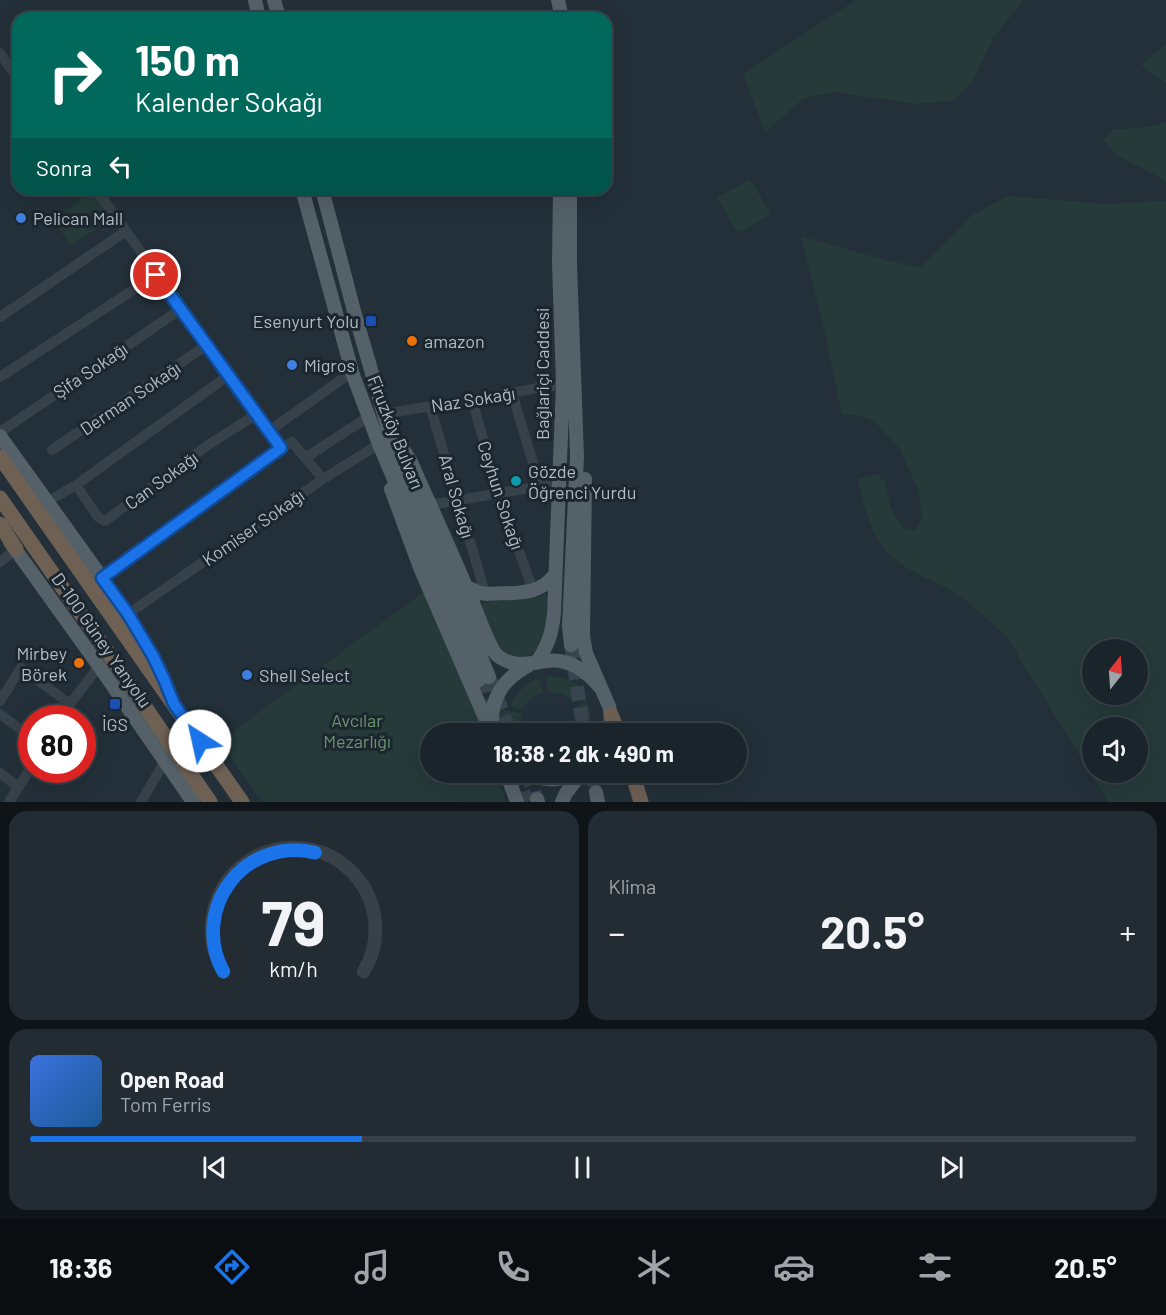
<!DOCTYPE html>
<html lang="tr">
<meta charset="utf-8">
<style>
:root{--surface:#1a242b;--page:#232c33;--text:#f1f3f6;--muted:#9fa4a9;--line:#384147;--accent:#1a73e8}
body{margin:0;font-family:Barlow,sans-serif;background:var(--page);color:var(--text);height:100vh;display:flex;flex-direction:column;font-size:22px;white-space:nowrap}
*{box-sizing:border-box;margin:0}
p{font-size:20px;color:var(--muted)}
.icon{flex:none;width:33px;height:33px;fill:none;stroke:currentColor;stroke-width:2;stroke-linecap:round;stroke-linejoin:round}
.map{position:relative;height:802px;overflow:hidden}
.sheet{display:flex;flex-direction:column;gap:9px;padding:9px;background:#0e1418;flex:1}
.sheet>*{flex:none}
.guide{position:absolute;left:12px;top:12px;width:600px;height:183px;border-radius:18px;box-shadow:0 6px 24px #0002,0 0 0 2px var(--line);background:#00695c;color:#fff;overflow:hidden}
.needle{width:39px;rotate:17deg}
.buttons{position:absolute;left:1082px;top:639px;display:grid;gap:12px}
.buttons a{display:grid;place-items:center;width:66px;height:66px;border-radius:50%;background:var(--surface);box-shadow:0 6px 24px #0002,0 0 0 2px var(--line);font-size:30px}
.speed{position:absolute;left:18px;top:705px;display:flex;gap:12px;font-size:30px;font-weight:700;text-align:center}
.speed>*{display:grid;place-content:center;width:78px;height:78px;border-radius:50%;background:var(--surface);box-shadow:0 6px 24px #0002,0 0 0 2px var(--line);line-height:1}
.speed .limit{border:9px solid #d22;background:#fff;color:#111}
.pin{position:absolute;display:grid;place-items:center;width:51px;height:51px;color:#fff;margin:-26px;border:3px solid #fff;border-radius:50%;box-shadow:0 2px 6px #0007}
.me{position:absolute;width:66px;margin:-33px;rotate:325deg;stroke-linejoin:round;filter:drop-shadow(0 0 4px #0008)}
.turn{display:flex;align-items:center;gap:21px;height:126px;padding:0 24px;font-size:27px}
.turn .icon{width:78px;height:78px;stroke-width:2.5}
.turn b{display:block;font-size:42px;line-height:51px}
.then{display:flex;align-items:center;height:57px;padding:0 24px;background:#0003;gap:12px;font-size:22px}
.big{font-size:45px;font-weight:700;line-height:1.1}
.sheet .widget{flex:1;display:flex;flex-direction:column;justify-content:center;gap:9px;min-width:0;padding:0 21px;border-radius:18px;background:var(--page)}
.sheet .dial{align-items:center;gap:0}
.dial svg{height:156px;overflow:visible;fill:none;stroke:var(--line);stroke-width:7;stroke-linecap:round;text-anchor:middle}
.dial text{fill:var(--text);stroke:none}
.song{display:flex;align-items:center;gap:18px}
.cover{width:72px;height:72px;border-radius:9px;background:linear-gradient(135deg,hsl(220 70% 55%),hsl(210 70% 35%))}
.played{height:6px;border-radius:3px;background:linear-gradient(90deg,var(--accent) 30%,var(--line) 30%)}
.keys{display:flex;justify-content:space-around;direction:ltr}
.heat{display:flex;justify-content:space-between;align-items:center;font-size:33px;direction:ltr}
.sheet .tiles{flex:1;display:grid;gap:9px;grid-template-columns:1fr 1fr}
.widget:last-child{grid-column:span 2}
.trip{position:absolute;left:420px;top:723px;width:327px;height:60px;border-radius:30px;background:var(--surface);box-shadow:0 6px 24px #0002,0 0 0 2px var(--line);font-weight:700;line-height:60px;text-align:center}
.menu{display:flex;height:96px;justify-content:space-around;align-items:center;background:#0a0e11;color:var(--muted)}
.menu .icon{width:42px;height:42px}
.menu .selected{color:var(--accent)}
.menu b{font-size:27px;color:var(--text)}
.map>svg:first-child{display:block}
.green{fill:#253a39;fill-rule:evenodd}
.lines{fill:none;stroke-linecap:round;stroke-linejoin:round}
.major-tunnel{stroke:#38454e;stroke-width:14;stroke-dasharray:14 7;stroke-linecap:butt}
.minor{stroke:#374149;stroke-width:10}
.major{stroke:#556169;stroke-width:14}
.highway{stroke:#6f6054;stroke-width:15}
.route-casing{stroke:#114b97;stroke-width:15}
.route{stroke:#1a73e8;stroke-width:10}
.shop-dot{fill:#3f7fe0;stroke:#1c262e;stroke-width:2}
.transit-dot{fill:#1a4fb4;stroke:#1c262e;stroke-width:2}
.food-dot{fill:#e8710a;stroke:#1c262e;stroke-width:2}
.culture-dot{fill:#0f9aa8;stroke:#1c262e;stroke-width:2}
.labels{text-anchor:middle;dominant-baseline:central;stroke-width:6;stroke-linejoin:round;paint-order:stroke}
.poi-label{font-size:18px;fill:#b2bcc5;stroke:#1c262e;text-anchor:start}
.street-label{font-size:18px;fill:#b2bcc5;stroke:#1c262e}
.park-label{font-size:18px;fill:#6a956e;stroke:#1c262e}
</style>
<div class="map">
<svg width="1166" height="802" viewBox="0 0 1166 802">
<rect width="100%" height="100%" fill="#233039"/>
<!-- green -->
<path class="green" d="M856,0H1024L993,38L973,81L953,101L915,104L835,92L804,98L765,132L743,74Z
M1166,44V83H1165L1141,65Z
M1166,122V182L1159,177L1116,155L1103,140L1113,130L1152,126Z
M750,179L771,214L738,233L717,198Z
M93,190L112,218L71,246L53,220Z
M1008,196L1105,204L1166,201V802H1108L1008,639C992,623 974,605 955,593C934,580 909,573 890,555C871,538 864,504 857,479L877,474L885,482C888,501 892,517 907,530H916L922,517L918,489L899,448L875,422L862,416L842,414L823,325L801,236L888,261L921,267L972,215ZM1092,650H1137V694H1092ZM1092,728H1137V772H1092Z
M425,591L485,733L430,734V772L497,773L506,802H263L226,751L220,741Z
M546,594L547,596C546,615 548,659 519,657C512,657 506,654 502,650C493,641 487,619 482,607V604L485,602L539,597Z
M551,676C566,678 577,681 585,694L574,702L564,694L549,692L545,677Z
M539,678L543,692C534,695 526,700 523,710L511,706C516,693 526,683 539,678Z
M586,700C591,711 592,721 589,733L578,728L580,717L578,706Z
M500,711H511L523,714L522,721L527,733H501L499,719Z"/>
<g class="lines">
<!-- major-tunnel -->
<path class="major-tunnel" d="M571,645L584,734
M489,677L511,734
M479,680L500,734
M516,772L527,802
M527,772L537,799
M592,772L596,792"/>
<!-- minor -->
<path class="minor" d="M0,53L18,79
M96,189L281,448
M0,317L126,231
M0,377L156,275
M512,393L540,486
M472,399L498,493L533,590
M430,406L483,586
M384,414L563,384
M269,431L352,372
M0,432L181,309
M52,450L207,345
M305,458L368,417
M76,485L98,517L105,521L208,445L257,414
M47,502L76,485L229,375
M430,505L559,483
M0,562L16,549
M102,578L281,448L292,442L323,479
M128,614L323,479L379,444
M0,701L21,668L70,704
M0,714L32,738
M61,718L70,704L99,666
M0,773L18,787
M9,802L32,766
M141,802L165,761"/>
<!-- major -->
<path class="major" d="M255,0L259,18
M274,0L279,18
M558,0L562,18
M302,189L353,375L379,444L479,680
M322,189L354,311L387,425L413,496L439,554L489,677
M570,189V264L577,456L569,626L571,645
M0,436L128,614L153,656L168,690
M401,446L411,462C430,505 449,546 467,589C476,608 482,629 492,648C494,652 497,656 501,658C516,668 530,663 546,661C570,658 586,671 601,688
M585,479L583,636L586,653L609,706L611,715L609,734
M391,489L421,570L492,734
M10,542L99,666L193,802
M467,587L480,593L487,594C512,592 540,597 555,574
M536,663C548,646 552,634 554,613L563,384L559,264L560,189
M492,728C490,698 503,679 529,665
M506,772L517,802
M524,772C542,782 562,782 580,772
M596,792L598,802
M537,799L538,802
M562,802L566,793L581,774"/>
<!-- highway -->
<path class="highway" d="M0,457L242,802
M0,498L104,647L210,802
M0,524L16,549
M611,715L619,734
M632,772L641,802"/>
</g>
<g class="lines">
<!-- route casing -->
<g class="route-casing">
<path id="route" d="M156,275L281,448L102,578L128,614L153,656L164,679L174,704L200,741"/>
</g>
<!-- route -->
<use href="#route" class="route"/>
</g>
<!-- markers -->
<g class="shop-dot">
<circle cx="21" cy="218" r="6"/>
<circle cx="292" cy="365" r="6"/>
<circle cx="247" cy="675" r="6"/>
</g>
<g class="transit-dot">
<rect x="365" y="315" width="12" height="12" rx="3"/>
<rect x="109" y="698" width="12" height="12" rx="3"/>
</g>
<g class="food-dot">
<circle cx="412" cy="341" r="6"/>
<circle cx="79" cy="663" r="6"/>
</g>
<circle class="culture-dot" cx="516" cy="481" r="6"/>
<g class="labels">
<!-- poi labels -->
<g class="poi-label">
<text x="33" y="218">Pelican Mall</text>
<text x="359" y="321" text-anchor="end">Esenyurt Yolu</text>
<text x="424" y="341">amazon</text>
<text x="304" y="365">Migros</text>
<text x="528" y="471">Gözde<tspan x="528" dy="21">Öğrenci Yurdu</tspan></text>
<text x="67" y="653" text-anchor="end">Mirbey<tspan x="67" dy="21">Börek</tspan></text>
<text x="259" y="675">Shell Select</text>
<text x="115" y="724" text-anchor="middle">İGS</text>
</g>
<!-- street labels -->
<g class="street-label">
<text transform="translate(90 370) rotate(-34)">Şifa Sokağı</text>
<text transform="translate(542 374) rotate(-90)">Bağlariçi Caddesi</text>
<text transform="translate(130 398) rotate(-34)">Derman Sokağı</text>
<text transform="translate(473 399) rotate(-9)">Naz Sokağı</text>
<text transform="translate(396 432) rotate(68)">Firuzköy Bulvarı</text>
<text transform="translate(161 480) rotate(-36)">Can Sokağı</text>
<text transform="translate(501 495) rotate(72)">Ceyhun Sokağı</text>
<text transform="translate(457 496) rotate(74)">Aral Sokağı</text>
<text transform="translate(253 527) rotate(-35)">Komiser Sokağı</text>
<text transform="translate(102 640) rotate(55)">D-100 Güney Yanyolu</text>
</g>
<!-- park labels -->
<g class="park-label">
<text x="357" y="720">Avcılar<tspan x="357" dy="21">Mezarlığı</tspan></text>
</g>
</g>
</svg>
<div class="buttons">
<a><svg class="needle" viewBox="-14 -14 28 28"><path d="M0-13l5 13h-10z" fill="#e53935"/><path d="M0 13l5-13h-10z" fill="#9fa4a9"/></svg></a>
<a><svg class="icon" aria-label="sound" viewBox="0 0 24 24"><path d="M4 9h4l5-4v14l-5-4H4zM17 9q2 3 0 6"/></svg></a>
</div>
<div class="speed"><div class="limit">80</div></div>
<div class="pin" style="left:156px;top:275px;background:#d93025"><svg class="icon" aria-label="arrive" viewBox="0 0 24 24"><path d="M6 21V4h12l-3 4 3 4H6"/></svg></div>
<svg class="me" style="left:200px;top:741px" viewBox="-20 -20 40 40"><circle r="19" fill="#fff"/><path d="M0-13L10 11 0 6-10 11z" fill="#1a73e8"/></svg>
<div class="trip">18:38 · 2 dk · 490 m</div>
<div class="guide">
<div class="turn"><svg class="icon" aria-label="right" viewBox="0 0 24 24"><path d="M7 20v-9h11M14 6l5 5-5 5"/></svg><div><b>150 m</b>Kalender Sokağı</div></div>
<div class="then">Sonra<svg class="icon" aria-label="left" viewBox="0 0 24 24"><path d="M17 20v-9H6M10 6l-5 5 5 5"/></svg></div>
</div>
</div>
<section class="sheet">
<div class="tiles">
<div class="widget dial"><svg viewBox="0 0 100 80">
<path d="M14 69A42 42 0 1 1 86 69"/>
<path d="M14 69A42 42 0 0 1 61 8" stroke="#1a73e8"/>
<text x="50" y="56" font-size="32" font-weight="700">79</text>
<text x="50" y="72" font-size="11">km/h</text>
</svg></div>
<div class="widget"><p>Klima</p>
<div class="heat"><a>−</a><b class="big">20.5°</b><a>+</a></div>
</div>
<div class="widget">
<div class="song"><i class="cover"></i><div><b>Open Road</b><p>Tom Ferris</p></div></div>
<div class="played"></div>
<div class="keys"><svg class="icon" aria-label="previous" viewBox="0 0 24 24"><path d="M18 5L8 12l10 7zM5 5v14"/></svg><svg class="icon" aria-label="pause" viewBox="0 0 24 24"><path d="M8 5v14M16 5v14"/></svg><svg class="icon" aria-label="next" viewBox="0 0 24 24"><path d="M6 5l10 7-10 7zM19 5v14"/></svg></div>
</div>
</div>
</section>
<nav class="menu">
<b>18:36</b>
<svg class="icon selected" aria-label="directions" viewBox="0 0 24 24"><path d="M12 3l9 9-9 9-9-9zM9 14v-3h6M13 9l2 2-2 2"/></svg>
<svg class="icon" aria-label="music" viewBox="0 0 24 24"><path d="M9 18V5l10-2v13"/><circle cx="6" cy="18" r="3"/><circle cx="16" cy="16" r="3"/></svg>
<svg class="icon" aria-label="phone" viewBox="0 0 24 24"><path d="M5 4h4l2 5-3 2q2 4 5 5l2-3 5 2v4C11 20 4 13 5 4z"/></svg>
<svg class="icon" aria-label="climate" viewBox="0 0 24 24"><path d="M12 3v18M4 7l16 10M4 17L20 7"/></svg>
<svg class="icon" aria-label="car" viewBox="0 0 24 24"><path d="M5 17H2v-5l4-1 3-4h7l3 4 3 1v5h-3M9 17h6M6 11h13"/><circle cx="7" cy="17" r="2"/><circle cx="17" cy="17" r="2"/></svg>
<svg class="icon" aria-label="filters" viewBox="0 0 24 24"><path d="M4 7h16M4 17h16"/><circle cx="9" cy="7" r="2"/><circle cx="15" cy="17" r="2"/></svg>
<b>20.5°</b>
</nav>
